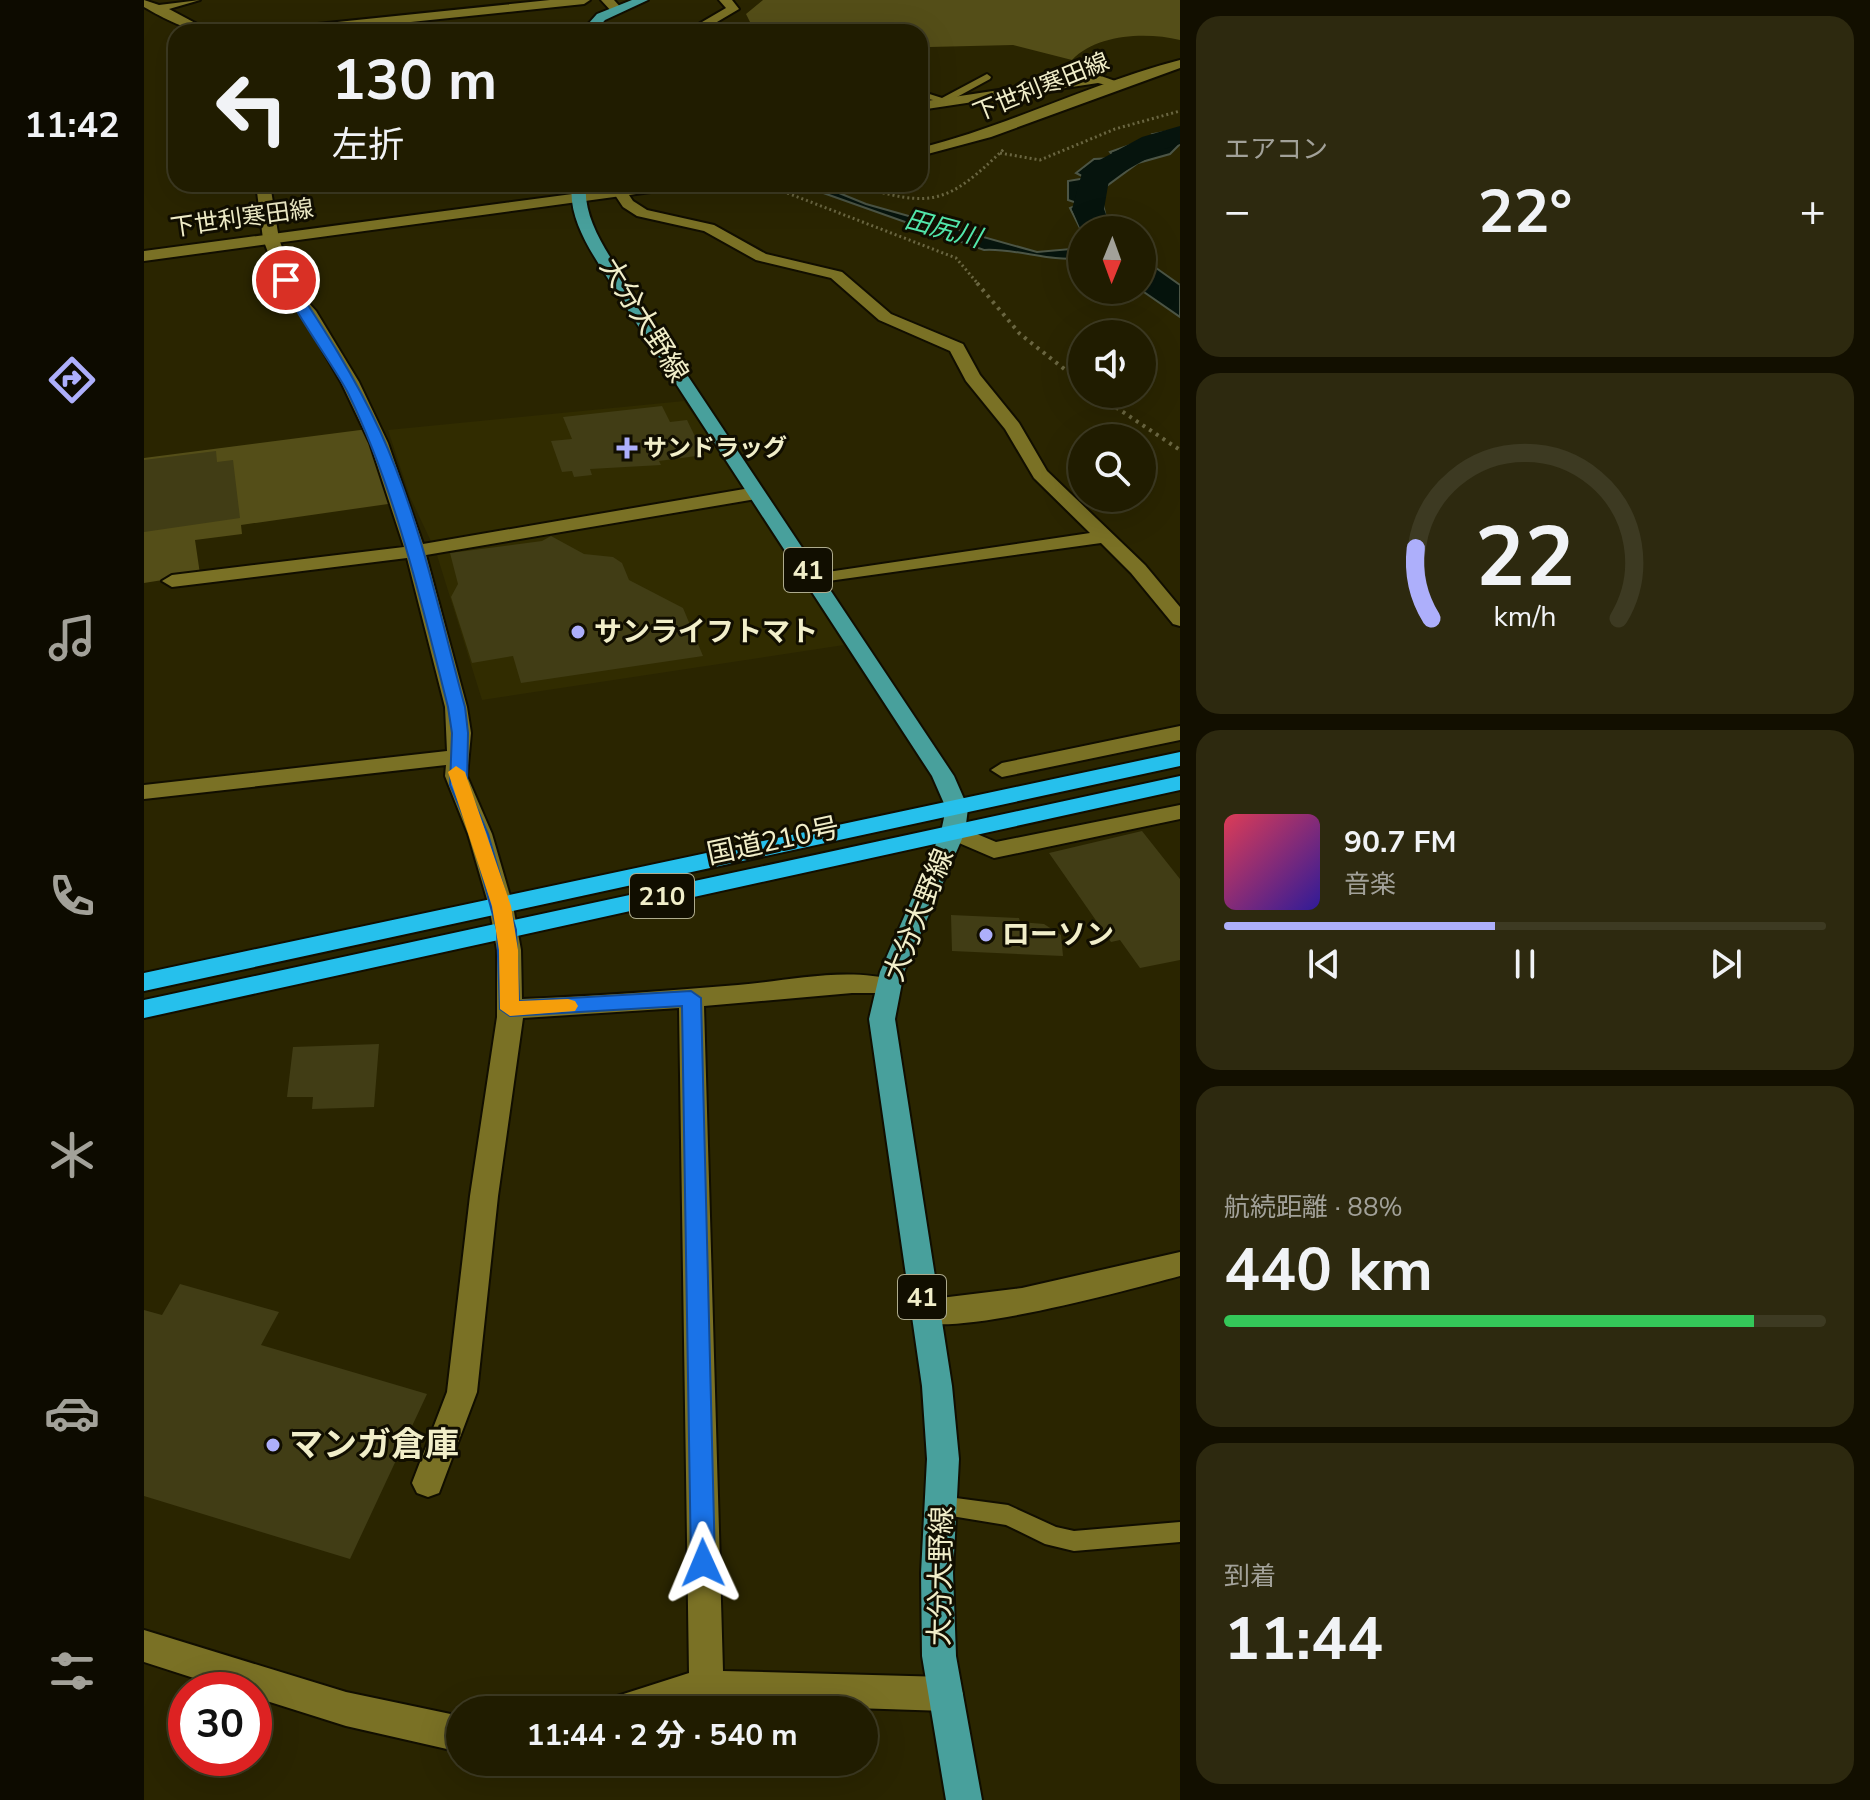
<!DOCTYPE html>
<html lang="ja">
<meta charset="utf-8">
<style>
:root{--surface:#201c00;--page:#2d290f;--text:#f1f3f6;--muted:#a2a199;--line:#3d3a22;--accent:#adaffb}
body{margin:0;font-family:"Nunito Sans","Noto Sans JP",sans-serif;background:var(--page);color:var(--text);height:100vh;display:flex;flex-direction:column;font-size:30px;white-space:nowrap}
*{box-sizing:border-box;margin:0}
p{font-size:26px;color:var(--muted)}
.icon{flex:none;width:44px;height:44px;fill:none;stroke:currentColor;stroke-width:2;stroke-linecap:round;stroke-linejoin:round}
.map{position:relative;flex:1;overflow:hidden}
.panel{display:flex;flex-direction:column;gap:16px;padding:16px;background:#120f00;width:690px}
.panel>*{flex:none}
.hud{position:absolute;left:24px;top:24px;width:760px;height:168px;border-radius:24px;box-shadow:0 8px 32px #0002,0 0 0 2px var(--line);background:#201c00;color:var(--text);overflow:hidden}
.needle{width:52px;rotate:181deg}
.controls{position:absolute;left:924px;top:216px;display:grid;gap:16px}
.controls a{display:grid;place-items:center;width:88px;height:88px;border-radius:50%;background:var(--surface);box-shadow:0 8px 32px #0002,0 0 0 2px var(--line);font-size:40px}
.speed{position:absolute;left:24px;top:1672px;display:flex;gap:16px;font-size:40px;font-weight:700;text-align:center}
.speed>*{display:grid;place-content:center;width:104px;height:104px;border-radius:50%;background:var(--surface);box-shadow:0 8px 32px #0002,0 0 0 2px var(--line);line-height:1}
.speed .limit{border:12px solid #d22;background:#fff;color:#111}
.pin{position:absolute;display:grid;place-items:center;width:68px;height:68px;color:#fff;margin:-34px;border:4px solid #fff;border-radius:50%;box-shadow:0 2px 8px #0007}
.me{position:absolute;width:88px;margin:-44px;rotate:359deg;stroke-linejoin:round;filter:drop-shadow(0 0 6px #0008)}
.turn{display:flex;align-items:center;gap:28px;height:168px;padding:0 32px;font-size:36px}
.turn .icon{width:104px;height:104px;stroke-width:2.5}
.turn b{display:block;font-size:56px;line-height:68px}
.big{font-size:60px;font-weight:700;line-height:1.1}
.panel .card{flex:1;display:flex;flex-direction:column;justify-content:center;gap:12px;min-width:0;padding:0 28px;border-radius:24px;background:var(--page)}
.panel .dial{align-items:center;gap:0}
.dial svg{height:208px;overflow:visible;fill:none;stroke:var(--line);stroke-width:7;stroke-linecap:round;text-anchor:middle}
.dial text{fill:var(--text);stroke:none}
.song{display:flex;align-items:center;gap:24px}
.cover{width:96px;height:96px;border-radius:12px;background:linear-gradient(135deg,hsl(350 70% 55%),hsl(250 70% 35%))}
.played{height:8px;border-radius:4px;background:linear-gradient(90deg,var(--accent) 45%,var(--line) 45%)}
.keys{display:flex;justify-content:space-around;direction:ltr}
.heat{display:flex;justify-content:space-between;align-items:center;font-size:44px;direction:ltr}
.charge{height:12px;border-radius:6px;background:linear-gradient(90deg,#34c759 88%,var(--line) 0)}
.trip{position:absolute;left:302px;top:1696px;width:432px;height:80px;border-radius:40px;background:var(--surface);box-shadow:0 8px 32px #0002,0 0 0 2px var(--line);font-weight:700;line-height:80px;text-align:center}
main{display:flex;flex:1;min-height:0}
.tab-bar{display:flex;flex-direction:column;width:144px;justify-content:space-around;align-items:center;background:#0d0b00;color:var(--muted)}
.tab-bar .icon{width:56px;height:56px}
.tab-bar .selected{color:var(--accent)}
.tab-bar b{font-size:36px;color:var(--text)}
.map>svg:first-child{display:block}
.built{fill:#312c00}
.green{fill:#544e18}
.water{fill:#06140d;stroke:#4c5545;stroke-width:2}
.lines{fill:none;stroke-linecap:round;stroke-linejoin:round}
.river{fill:#06140d;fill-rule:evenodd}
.building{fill:#413d15}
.lane-casing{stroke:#110e00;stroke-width:4}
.street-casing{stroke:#110e00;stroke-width:4}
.secondary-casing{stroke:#110e00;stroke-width:4}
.primary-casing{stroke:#110e00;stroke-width:4}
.highway-casing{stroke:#110e00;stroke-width:4}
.path-far1{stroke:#6a6641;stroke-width:3;stroke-dasharray:2 3;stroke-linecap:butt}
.path{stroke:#6a6641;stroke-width:4;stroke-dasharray:3 5;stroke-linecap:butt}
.lane{fill:#7a7125;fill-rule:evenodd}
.street{fill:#7a7125;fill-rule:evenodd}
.secondary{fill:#7a7125;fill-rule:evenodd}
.primary{fill:#48a09c;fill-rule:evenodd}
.highway{fill:#26c0ec;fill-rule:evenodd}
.route{fill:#1a73e8;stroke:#114b97;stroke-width:2}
.slow{fill:#f59e0b}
.poi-dot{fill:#adaffb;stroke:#110e00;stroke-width:3}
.labels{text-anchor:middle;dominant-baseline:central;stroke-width:6;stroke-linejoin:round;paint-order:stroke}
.far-street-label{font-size:24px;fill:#f1eec9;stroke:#110e00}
.far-poi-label{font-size:24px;font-weight:bold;fill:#f1eec9;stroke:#110e00;text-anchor:start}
.far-water-label{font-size:26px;font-style:italic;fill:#52e7ab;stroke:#110e00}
.shield{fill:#110e00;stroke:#aeab8d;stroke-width:2}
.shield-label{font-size:26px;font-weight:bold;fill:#f1eec9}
.street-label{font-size:28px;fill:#f1eec9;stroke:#110e00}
.poi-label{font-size:28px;font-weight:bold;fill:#f1eec9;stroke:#110e00;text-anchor:start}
.near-poi-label{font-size:34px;font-weight:bold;fill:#f1eec9;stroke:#110e00;text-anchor:start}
</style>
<main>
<nav class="tab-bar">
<b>11:42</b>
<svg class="icon selected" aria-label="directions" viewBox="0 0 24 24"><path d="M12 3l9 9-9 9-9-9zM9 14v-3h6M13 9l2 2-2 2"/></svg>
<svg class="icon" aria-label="music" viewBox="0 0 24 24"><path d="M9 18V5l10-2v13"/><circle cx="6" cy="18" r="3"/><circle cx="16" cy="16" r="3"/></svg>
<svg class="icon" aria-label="phone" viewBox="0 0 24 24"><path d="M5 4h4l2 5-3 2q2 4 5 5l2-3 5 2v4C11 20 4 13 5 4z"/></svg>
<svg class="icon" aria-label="climate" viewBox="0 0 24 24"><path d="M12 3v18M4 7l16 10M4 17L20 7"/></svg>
<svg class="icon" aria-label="car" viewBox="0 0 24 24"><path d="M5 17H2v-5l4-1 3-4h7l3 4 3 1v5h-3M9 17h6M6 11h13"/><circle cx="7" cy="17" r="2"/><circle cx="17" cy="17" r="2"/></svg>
<svg class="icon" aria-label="filters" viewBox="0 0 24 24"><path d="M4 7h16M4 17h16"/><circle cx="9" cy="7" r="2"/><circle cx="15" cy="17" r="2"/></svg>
</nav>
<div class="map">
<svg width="1036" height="1800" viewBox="0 0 1036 1800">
<rect width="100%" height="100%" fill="#2a2500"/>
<!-- built -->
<path class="built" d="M540,401L640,544L700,645L338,700L292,552L266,497L244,430Z"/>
<!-- green -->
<path class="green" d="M619,0H1036V40C1002,32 953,34 928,60L869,45L785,47L776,51V32H611L602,14Z
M224,429L251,503L97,525L98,534L51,540L56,574L0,583V458Z"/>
<!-- water -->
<path class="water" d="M1036,129V144L1026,154L994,163L956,191L963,222L970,230H937L926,208L936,204L924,200V181L942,178L932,173L950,159L971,158L966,152L989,144H1016L1018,140L1009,134Z
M654,184H673L722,204L893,252L938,248V258C904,262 873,248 840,250Z
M998,258L1036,285V317L997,290Z"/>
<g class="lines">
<!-- river -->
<path class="river" d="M1036,126V144L1020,149L965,180L960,209L968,230H938V233L928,209L939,169L998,137Z"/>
</g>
<!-- building -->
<path class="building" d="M518,406L526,422L543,420L560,455L515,461L517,465L446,469L448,475L430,477L428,471L418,472L407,441L428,439L419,417Z
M72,451L73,462L89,460L96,518L0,532V460Z
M407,536L440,554L469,557L478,563L485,580L539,608L559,656L377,683L369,656L328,663L307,597L314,584L306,553L398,541Z
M998,831L1036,879V960L996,968L976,940L967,942L905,853Z
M807,915L875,918L876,922L900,924L917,935L919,956L808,951Z
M235,1044L230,1107L168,1109L169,1097H143L149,1047Z
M36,1284L135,1312L117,1345L283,1394L206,1559L0,1496V1310L18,1315Z"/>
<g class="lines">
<!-- lane casing -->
<g class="lane-casing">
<path id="lane" d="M843,74L847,77L846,79L802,103L776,97V91L798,98Z
M797,1496L864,1505L912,1527L930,1531L1036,1522V1542L930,1551L901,1544L862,1525L789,1513L786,1506L789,1499Z"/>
</g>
<!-- street casing -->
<g class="street-casing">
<path id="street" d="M0,0L15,5L56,0L25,9L68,32C45,32 19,18 0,7Z
M406,0H446L440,4L170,32H129L135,28Z
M457,0H470L479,10L469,13Z
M575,0H588L595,9L556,32H541L582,8Z
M954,75L977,83L970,87L954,83L776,110V102Z
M112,184H126L135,239L154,291L172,311L215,382L244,443L279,544L612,487L621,493L612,499L282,555L323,707L327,733L323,776L348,834L369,906L377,950L378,999C450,996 522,991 594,985C644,981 704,966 753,981L757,987L753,993H708L560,1006L579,1671L802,1677L814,1682L819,1694L814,1706L802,1711L587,1704L535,1710H462L467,1698L545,1673L535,1008L379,1018L354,1196L333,1392L295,1493L284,1497L273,1493L268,1483L303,1392L326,1196L353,1017V950L345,906L324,834L301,776L302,765L0,799V785L303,751L301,707L263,558L28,587L18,581L28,575L260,547L226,443L197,382L157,313L139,292L119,239Z
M471,189H481L489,201L503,210L570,225L622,254L698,272L747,314L819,344L836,375L875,423L903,471L1001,565L1036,607V626L1029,624L987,573L957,543L663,584L660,580L663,576L670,574L946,533L890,478L861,429L822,381L806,351L735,320L687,278L612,260L560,231L493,216L479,207L469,192Z
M1036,726V740L858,777L847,770L858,763Z
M1036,805V819L850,858L801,837L797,832L809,824L852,842Z
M1036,1252V1276C983,1290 815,1337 770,1321L765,1312L770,1303L780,1300L878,1288Z
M0,1630L202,1692L316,1716V1752L202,1726L110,1697V1690H87L0,1662Z"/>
</g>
<!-- secondary casing -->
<g class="secondary-casing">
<path id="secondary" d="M1036,60V68L847,137L776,156V148C865,126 947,83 1036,60Z
M504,184H543L536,188L0,261V251Z"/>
</g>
<!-- primary casing -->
<g class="primary-casing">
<path id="primary" d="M488,0H504L461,20L450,32H437L453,14Z
M428,184H442C438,224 471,262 490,295L810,776L824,808L821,832L760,972L751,1019L808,1386L815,1459L809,1573L812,1656L838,1800H802L778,1656L777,1573L783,1459L778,1386L725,1019L736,972L797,832L802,808L788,776L474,295C455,262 423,224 428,184Z"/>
</g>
<!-- highway casing -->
<g class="highway-casing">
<path id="highway" d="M1036,752V766L0,991V973Z
M1036,776V790L0,1018V1000Z"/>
</g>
<!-- path-far1 -->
<path class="path-far1" d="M856,153L896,160L971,129L1036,111
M620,184L812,258L835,285
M710,184C789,210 804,203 861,148"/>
<!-- path -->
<path class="path" d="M833,283L876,334L938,383
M952,394L1036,450"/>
<!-- lane -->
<use href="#lane" class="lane"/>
<!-- street -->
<use href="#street" class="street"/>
<!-- secondary -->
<use href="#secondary" class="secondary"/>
<!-- primary -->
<use href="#primary" class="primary"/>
<!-- highway -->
<use href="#highway" class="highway"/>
</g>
<!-- route -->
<path class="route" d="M138,278H146C179,327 211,377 236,431C276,518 296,616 321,707L324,733L323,785L344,834L372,930L375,1001L547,991L557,998L571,1563L568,1571L559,1574L550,1571L547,1563L538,1006L366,1016L356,1009L353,930L327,834L306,785L308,733L304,707C277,601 252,492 204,393C193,370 137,294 138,278Z"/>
<!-- slow -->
<path class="slow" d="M312,766L321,772L367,906L374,950L375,1001L424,999L431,1001L434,1006L431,1011L366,1016L356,1009L355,950L348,906L304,772Z"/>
<!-- markers -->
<g class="poi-dot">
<path d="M479 436h8v8h8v8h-8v8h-8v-8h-8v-8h8z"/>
<circle cx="434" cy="632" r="8"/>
<circle cx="842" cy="935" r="8"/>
<circle cx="129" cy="1445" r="8"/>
</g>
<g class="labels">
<!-- far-street labels -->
<g class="far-street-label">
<text transform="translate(897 87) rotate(-22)">下世利寒田線</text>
<text transform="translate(98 218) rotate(-8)">下世利寒田線</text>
</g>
<!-- far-poi labels -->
<g class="far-poi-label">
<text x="499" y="448">サンドラッグ</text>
</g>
<!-- far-water labels -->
<g class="far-water-label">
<text transform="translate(799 229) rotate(15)">田尻川</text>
</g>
<!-- shield labels -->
<g class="shield">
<rect x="640" y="548" width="48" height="44" rx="6"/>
<rect x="486" y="874" width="64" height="44" rx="6"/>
<rect x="754" y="1275" width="48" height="44" rx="6"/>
</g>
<g class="shield-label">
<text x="664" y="570">41</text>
<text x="518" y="896">210</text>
<text x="778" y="1297">41</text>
</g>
<!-- street labels -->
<g class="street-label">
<text transform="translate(500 320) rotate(58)">大分大野線</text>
<text transform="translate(629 841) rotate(-12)">国道210号</text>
<text transform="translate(775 915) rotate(-68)">大分大野線</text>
<text transform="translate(797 1576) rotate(-89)">大分大野線</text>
</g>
<!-- poi labels -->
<g class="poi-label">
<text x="450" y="632">サンライフトマト</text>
<text x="858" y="935">ローソン</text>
</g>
<!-- near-poi labels -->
<g class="near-poi-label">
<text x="145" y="1445">マンガ倉庫</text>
</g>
</g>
</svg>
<div class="controls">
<a><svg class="needle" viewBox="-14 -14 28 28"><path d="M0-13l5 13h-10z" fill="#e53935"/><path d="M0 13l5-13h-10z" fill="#a2a199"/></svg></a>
<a><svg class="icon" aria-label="sound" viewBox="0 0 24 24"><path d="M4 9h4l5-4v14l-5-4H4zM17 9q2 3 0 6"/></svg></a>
<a><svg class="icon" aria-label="search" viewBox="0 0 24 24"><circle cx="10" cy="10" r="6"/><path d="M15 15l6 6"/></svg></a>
</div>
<div class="speed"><div class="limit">30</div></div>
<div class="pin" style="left:142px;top:280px;background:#d93025"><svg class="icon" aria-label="arrive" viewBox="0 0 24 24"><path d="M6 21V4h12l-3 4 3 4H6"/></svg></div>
<svg class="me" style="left:559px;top:1563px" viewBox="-20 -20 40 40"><path d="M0-17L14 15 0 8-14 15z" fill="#1a73e8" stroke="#fff" stroke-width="4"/></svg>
<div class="trip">11:44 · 2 分 · 540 m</div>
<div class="hud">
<div class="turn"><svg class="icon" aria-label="left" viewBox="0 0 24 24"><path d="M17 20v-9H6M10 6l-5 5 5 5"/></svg><div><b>130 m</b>左折</div></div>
</div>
</div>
<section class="panel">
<div class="card"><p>エアコン</p>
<div class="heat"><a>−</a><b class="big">22°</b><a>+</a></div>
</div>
<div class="card dial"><svg viewBox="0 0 100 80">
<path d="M14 69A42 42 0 1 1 86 69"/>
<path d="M14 69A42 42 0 0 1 8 42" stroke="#adaffb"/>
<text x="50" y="56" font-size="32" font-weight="700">22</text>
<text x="50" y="72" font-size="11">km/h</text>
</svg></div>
<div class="card">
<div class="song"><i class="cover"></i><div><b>90.7 FM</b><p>音楽</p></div></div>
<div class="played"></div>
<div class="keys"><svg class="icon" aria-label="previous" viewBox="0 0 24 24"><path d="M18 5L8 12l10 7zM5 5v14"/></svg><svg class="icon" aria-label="pause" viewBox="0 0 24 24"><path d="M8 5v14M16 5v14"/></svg><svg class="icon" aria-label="next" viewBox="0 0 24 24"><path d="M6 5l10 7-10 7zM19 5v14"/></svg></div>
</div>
<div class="card"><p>航続距離 · 88%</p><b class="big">440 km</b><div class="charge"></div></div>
<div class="card"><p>到着</p><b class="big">11:44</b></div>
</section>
</main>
